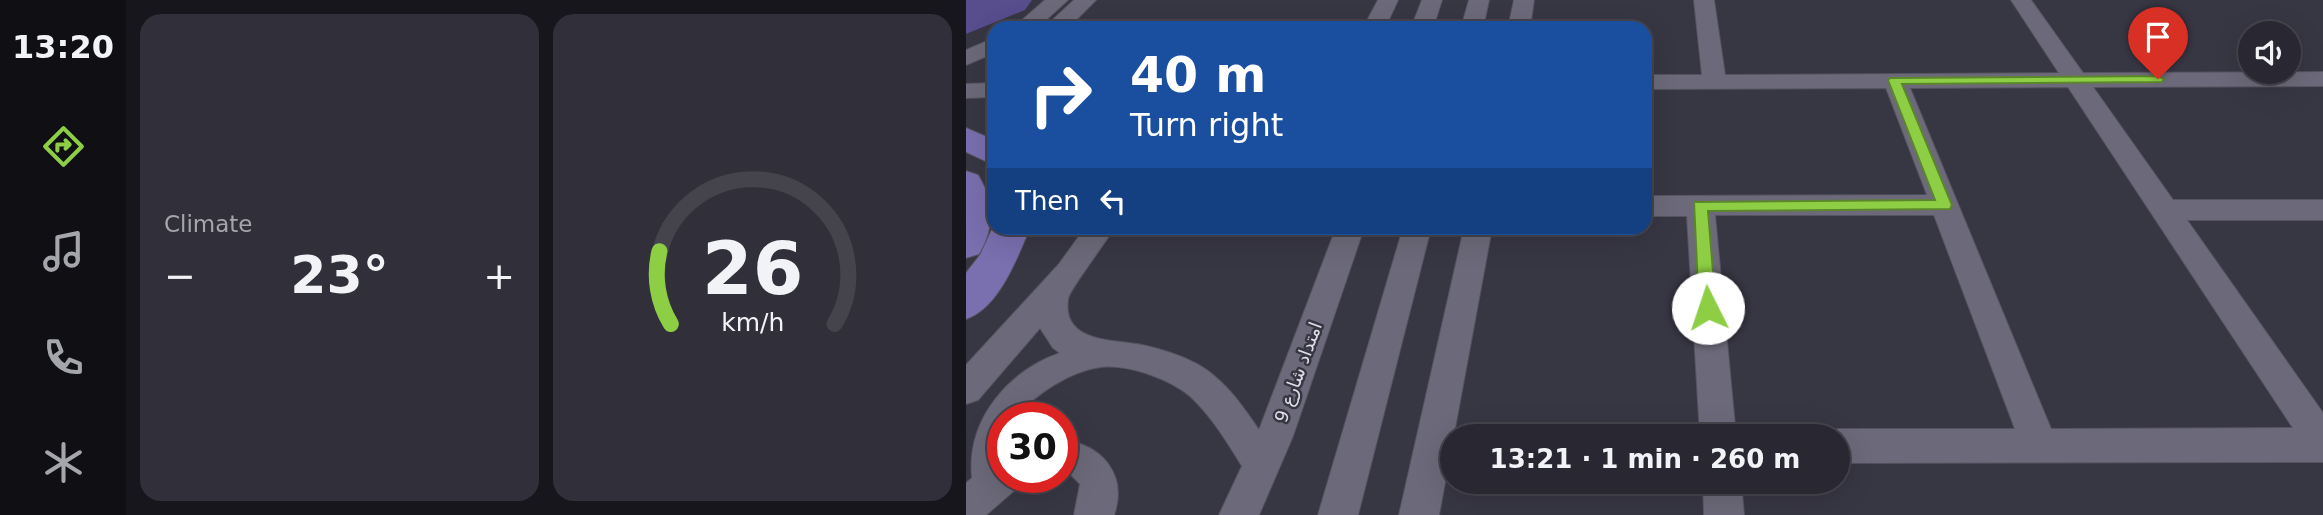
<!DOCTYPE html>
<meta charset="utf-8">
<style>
:root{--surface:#292832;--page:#31303a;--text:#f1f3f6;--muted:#a5a6ac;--line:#45444d;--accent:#8dce44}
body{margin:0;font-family:"DejaVu Sans","Noto Naskh Arabic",sans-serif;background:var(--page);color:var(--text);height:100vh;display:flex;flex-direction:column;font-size:26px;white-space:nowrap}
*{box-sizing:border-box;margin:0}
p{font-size:23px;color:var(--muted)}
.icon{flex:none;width:38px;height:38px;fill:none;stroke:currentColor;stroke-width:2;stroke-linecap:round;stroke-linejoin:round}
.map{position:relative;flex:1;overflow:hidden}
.side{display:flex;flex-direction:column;gap:14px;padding:14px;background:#17161c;width:840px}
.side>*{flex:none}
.hud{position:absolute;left:21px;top:21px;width:665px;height:214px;border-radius:21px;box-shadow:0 7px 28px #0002,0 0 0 2px var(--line);background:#1a4fa0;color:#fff;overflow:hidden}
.buttons{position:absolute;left:1272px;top:21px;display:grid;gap:14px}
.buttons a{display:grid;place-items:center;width:63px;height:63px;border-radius:50%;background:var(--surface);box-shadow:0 7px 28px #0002,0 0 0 2px var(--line);font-size:35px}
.speed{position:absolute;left:21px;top:402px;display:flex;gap:14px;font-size:35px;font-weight:700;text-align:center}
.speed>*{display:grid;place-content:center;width:91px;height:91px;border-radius:50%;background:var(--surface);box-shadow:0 7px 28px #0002,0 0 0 2px var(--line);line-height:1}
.speed .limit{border:10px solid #d22;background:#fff;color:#111}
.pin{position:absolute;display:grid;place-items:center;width:60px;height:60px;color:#fff;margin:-72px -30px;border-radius:50% 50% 50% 0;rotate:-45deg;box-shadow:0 0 7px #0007}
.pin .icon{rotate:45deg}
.me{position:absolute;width:77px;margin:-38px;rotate:356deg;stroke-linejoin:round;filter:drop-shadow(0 0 5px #0008)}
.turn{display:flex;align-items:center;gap:24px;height:147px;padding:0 28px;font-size:32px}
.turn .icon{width:91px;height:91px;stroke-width:2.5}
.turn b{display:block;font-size:49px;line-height:60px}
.then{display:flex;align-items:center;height:66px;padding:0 28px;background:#0003;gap:14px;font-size:26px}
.big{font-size:52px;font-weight:600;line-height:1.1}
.side .tile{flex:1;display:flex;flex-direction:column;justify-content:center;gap:10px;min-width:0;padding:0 24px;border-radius:21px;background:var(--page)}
.side .dial{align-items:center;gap:0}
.dial svg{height:182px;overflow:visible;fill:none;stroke:var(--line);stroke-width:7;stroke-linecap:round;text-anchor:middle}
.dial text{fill:var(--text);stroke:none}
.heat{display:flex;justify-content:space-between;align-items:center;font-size:38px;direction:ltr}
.side .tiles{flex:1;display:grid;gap:14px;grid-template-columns:repeat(2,1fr)}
.trip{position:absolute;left:474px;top:424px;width:410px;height:70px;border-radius:35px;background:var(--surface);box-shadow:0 7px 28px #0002,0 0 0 2px var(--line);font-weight:600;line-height:70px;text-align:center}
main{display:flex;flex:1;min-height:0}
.dock{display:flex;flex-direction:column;width:126px;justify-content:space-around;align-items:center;background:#101014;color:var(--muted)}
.dock .icon{width:49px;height:49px}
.dock .on{color:var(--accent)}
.dock b{font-size:32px;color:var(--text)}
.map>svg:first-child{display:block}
.green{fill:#584d8d}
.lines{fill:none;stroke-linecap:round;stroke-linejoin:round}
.minor-casing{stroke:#55535f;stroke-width:2}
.major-casing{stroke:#55535f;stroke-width:2}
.minor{fill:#6c6a7a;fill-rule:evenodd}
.major{fill:#7a6faf;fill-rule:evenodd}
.route{fill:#8dce44;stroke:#5c862c;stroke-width:2}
.labels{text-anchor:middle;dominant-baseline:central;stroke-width:5;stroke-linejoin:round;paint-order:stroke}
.street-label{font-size:18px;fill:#e0dfe8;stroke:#373643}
</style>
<main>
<nav class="dock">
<b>13:20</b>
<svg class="icon on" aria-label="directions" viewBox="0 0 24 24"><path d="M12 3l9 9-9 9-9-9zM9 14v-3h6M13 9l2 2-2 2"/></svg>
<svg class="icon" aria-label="music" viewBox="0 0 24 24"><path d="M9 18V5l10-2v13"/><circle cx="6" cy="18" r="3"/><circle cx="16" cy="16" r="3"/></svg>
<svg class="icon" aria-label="phone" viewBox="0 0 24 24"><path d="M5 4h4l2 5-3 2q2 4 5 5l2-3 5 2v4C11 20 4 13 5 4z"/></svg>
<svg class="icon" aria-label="climate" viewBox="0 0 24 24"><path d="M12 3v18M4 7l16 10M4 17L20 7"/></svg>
</nav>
<section class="side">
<div class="tiles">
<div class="tile"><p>Climate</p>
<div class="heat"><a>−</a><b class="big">23°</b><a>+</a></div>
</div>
<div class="tile dial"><svg viewBox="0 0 100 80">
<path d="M14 69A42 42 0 1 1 86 69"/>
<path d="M14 69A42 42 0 0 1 9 37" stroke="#8dce44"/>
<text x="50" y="56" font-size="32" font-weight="700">26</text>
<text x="50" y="72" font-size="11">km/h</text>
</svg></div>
</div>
</section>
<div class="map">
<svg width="1357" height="515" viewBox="0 0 1357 515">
<rect width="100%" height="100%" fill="#373643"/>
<!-- green -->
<path class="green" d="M0,0H66L59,10L0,34Z"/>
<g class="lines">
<!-- minor casing -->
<g class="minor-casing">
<path id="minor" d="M79,0H102L71,28H47Z
M108,0H130L102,28H78Z
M412,0H432L419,28H397Z
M456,0H476L467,28H445Z
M503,0H523L517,28H495Z
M548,0H568L564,28H542Z
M728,0H748L759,75L1093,73L1045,0H1065L1117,73L1357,72V86L1127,87L1207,200H1357V220H1221L1357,413V462L872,463V436H858L872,429H1049L968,215H749L770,436H734L721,216H679V196L961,195L920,88L679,89V75H736ZM1102,87L1327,428L1085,429L944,88Z
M28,38V53L0,65V50Z
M28,83V97L0,98V84Z
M119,228H148C141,241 103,290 102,299C96,343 146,339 176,345C195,349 214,355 231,364C258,379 276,405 293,430L370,228H398L327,436L293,515H253L276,466C261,442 246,417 225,397C204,379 162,364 135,367C103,371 69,395 48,418H37V478H55L50,489L20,515H0V483L6,478C0,417 45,370 94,353L87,348L74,328L12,400L0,404V365L93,264Z
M437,228H465L392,515H352Z
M498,228H526L473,515H433Z
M96,440C136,444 162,475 148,515H108L114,484L105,475L96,474Z
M737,481H775L778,515H738Z"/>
</g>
<!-- major casing -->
<g class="major-casing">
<path id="major" d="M0,128L28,140V165L0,152Z
M0,171L12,175C28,201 29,227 13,254L0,258Z
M28,225L64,228C51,258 33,308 0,319V273L14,255Z"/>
</g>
<!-- minor -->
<use href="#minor" class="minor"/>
<!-- major -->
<use href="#major" class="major"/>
</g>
<!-- route -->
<path class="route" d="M1192,76L1198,79L1196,82L936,84L986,205L984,209L742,211L750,308L742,315L733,308L728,202L969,200L922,80L924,78Z"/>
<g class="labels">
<!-- street labels -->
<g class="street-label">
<text transform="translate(332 372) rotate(-70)">امتداد شارع 9</text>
</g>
</g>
</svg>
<div class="buttons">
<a><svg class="icon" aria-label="sound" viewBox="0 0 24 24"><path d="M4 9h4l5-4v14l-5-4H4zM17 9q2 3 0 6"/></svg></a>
</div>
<div class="speed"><div class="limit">30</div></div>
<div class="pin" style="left:1192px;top:79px;background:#d93025"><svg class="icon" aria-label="arrive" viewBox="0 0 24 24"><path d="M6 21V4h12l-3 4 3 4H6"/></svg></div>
<svg class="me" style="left:742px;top:308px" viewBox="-20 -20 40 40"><circle r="19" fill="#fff"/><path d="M0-13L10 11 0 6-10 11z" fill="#8dce44"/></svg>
<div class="trip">13:21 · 1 min · 260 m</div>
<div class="hud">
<div class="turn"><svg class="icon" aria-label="right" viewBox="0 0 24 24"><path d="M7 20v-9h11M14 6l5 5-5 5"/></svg><div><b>40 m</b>Turn right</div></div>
<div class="then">Then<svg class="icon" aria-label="left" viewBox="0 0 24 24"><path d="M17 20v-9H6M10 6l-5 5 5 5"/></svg></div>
</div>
</div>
</main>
